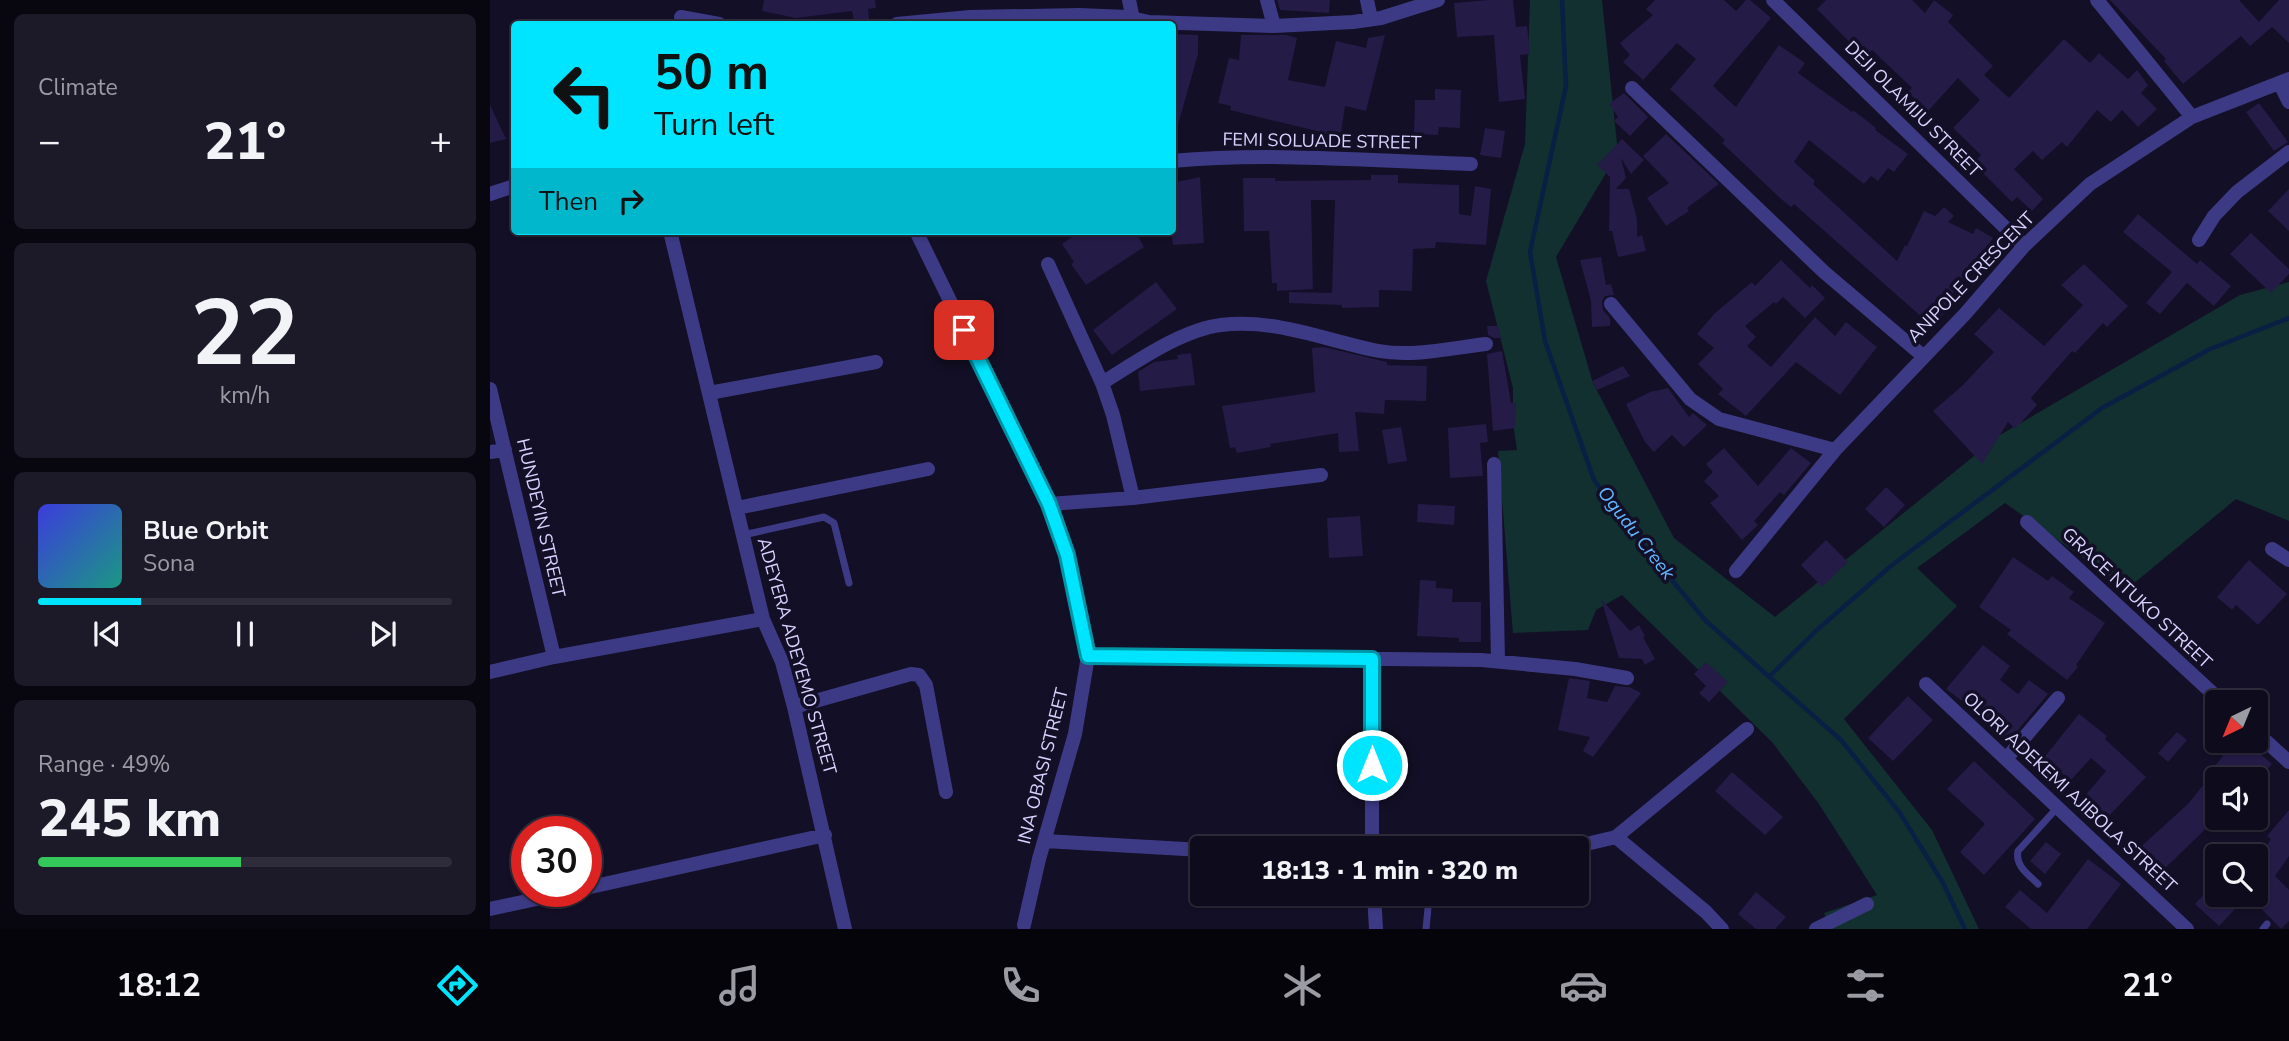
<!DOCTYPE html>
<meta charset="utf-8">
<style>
:root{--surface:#0e0b1c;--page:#1c1929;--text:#f1f3f6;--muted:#9b9ba3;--line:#2e2b3b;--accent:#00e5ff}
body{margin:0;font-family:"Nunito Sans",sans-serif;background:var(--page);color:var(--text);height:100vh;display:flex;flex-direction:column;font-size:26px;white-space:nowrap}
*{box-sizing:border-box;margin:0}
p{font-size:23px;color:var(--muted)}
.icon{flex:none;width:38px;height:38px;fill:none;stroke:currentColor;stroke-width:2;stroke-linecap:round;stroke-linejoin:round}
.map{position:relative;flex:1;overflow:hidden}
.sheet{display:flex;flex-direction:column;gap:14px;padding:14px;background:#08060f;width:490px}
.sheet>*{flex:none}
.banner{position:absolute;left:21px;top:21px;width:665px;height:214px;border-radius:7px;box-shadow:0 2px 5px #0004,0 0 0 2px var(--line);background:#00e5ff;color:#111;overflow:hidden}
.needle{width:46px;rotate:223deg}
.controls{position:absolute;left:1715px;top:690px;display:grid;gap:14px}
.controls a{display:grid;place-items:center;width:63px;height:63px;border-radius:7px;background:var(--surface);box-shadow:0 2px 5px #0004,0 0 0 2px var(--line);font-size:35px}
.speed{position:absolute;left:21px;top:816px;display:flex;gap:14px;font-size:35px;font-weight:700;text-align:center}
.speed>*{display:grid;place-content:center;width:91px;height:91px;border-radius:50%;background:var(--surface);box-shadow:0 2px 5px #0004,0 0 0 2px var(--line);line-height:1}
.speed .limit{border:10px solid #d22;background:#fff;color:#111}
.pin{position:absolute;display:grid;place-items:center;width:60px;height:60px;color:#fff;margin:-30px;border-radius:14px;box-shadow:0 4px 10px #0006}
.me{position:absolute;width:77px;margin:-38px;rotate:0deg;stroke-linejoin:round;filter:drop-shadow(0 0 5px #0008)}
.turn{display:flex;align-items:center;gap:24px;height:147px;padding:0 28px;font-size:32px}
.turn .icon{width:91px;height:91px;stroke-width:2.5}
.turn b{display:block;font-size:49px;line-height:60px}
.then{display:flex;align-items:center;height:66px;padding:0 28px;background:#0003;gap:14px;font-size:26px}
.big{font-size:52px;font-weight:800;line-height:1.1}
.sheet .widget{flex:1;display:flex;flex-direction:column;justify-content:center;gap:10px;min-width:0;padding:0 24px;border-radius:10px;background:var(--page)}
.sheet .dial{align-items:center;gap:0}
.dial b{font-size:91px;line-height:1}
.song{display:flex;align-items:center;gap:21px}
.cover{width:84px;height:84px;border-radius:10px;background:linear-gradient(135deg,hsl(240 70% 55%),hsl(170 70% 35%))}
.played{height:7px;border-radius:4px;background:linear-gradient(90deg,var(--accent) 25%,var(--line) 25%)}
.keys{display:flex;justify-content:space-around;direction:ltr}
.heat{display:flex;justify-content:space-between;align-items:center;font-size:38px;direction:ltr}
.charge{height:10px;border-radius:5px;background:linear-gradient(90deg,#34c759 49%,var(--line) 0)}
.trip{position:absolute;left:700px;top:836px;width:399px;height:70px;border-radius:7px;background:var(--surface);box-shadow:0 2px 5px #0004,0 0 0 2px var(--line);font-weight:800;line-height:70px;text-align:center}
.menu{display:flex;height:112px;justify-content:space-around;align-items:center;background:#06040b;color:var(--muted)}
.menu .icon{width:49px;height:49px}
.menu .active{color:var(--accent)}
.menu b{font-size:32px;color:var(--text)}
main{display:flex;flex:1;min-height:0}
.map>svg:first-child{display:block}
.green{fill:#12302f}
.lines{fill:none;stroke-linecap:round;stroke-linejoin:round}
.stream{stroke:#0a1f44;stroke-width:4.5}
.building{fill:#241b47}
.service{stroke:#3d3a85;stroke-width:7}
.minor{stroke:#3d3a85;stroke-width:14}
.route-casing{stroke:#0095a6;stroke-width:18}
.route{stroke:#00e5ff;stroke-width:12}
.labels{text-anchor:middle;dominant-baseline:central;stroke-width:7;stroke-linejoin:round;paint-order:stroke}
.street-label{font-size:18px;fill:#d9d4ff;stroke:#130f26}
.water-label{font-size:19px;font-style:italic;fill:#62b6ff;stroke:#130f26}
</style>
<main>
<section class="sheet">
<div class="widget"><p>Climate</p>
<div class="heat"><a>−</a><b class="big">21°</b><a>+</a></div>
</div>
<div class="widget dial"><b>22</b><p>km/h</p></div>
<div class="widget">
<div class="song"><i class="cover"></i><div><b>Blue Orbit</b><p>Sona</p></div></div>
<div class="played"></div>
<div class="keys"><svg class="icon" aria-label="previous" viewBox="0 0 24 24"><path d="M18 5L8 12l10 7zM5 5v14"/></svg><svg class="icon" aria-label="pause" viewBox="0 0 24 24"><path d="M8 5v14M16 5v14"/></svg><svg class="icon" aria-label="next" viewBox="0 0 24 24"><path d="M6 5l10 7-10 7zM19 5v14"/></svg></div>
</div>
<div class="widget"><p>Range · 49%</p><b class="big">245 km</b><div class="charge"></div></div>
</section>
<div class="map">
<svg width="1799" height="929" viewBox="0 0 1799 929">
<rect width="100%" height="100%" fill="#130f26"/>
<!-- green -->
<path class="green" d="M1040,0H1112L1128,153L1066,257L1103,383L1184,538L1285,617L1510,435L1750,295L1799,282V521L1746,499L1637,589L1515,503L1427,568L1467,606L1354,719L1442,830L1489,929H1340L1334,913L1387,895L1329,804L1282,742L1132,595L1106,610L1098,630L1023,633L1008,451L1027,450L1023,424V388L996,281L1035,144Z"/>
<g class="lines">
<!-- stream -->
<path class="stream" d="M1072,0L1076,86L1040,252L1055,341L1104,480L1159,553L1216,621L1351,740L1410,813L1453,883L1475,929
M1279,677L1328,629L1402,565L1612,408L1720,349L1799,318"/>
</g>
<!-- building -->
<path class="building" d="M274,0H385L386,8L378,9L379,19L364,21L362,11L306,18L272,11Z
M787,0H840L839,13L790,10Z
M999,0H1023L1026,27L1037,26L1040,54L1030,55L1035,99L1009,102L1004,35L967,37L964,3Z
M1165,0H1234L1246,11L1256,0H1260L1281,18L1223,86L1246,107L1289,45L1315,63L1308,73L1362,112L1363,110L1386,128L1385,130L1418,154L1404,172L1398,168L1388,181L1381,176L1374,184L1319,140L1304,162L1325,181L1323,184L1407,261L1415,245L1417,246L1434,211L1445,216L1454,207L1464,216L1458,222L1483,234L1486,228L1503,238L1477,280L1475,279L1456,301L1460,305L1443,327L1304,204L1301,207L1290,198L1232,143L1235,140L1180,89L1206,59L1187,43L1153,80L1133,62L1140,55L1130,43L1163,15L1156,9Z
M1336,0H1422L1435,13L1444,0L1463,15L1458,22L1503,66L1494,75L1519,98L1574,39L1600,63L1609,53L1638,79L1647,70L1658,85L1651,93L1667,109L1648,127L1632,110L1621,122L1607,110L1577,147L1572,142L1552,160L1543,151L1524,169L1553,199L1542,211L1527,197L1522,202L1483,163L1491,155L1463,128L1490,100L1468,78L1438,111L1418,92L1422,88L1382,50L1375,58L1327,9Z
M1620,0H1749L1769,22L1789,0H1799V43L1782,27L1760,46L1751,36L1693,84L1674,61L1676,59Z
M682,34L708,35V54L686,132L682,131Z
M751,35H796L807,38L798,80L835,87L846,41L876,48L878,38L895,35L876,111L855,106L850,140H831V132L740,110L741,106L728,103L739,58L749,60Z
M945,89L971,90L970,128L949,127L948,135L924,134L925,100H945Z
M1134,93L1158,117L1140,136L1124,121L1128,117L1119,104Z
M1769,103L1798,142L1784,151L1756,112Z
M0,105L16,139L0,143Z
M995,128L1015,131L1011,158L990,155Z
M1176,134L1229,184L1197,208L1199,211L1176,226L1157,198L1179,183L1153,156Z
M1132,139L1154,160L1141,174L1131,158L1136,178L1126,189H1139L1147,219V237L1152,235L1156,251L1128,257L1122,231H1119L1120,177L1107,165Z
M881,175H908V183L969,185V214L981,216L985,186L1001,189L996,245L946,242L945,248L923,249L922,291L889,290V307L852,308V305L799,303V292L842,293L845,200H821L823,289L787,291V283H782L779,231H754L753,178H785V181L881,180Z
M710,177L714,243L683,245L681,231H682V183Z
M1799,189V231L1778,211Z
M1648,214L1707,264L1710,260L1741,286L1724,306L1697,283L1670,314L1656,303L1682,272L1633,232Z
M590,231H645L654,247L596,285L581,264L584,262L572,244Z
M1761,233L1799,269V274L1781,293L1740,254Z
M1111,257L1116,285L1121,284L1124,295L1115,296L1112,301L1113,310L1120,318V326L1102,327L1101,301L1090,260Z
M1291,260L1320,288L1322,285L1335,298L1315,318L1293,297L1286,304L1284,302L1255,326L1266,337L1257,346L1281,367L1325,317L1345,336L1356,322L1387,347L1350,395L1306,362L1256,416L1228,394L1233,389L1208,364L1224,348L1207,334L1225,313L1262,282L1265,286Z
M1594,264L1638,306L1617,327L1613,323L1585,353L1582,351L1541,398L1547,405L1525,429L1518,422L1492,464L1443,411L1473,385L1504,352L1484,334L1509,308L1554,346L1593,305L1571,285Z
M666,282L687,309L622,355L603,330Z
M997,326H1008L1011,338H1004L998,335Z
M834,347L897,362V365L937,366L936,401L895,400L894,414L865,412L869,451L849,452L848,433L780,444L781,447L747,453L745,447L740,448L732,406L825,392L822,348Z
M1012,351L1021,403H1026L1025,428L1003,431L997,354Z
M701,353L705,385L650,391L648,372L664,362L688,359L687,355Z
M1133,366L1140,376L1107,390L1102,381Z
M1178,388L1199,417L1203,413L1217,425L1194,447L1182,435L1164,452L1155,442L1136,404L1160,392Z
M996,424L998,442L990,443L993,476L960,478L958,428Z
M911,427L917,461L898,464L892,430Z
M1234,448L1268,486L1301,448L1321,463L1294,495L1290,492L1264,521L1268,525L1252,540L1220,503L1229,496L1214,481L1223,472L1216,464Z
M1396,487L1415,505L1394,527L1375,509Z
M928,504L965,506L964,525L927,522Z
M870,516L873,556L839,558L837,518Z
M1336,540L1358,562L1332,587L1311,565Z
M1523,557L1558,581L1562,576L1584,592L1579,598L1615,623L1586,665L1588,667L1577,680L1517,634L1521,630L1489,607Z
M1759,560L1797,594L1768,625L1746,605L1742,610L1727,597Z
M930,580L946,581V588L963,589L962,602H991V642H969V638L927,636Z
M1111,599L1140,631L1149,625L1155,636L1153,637L1165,659L1155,665L1152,659L1129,658Z
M1493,645L1520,666L1510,680L1528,694L1539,680L1558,694L1518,742L1501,729L1504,725L1456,689Z
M1216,662L1238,682L1219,702L1209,693L1216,686L1204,674Z
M1079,678L1100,681L1097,698L1117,702L1125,686L1139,687L1151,693L1103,757L1093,751L1100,737L1068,730Z
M1418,696L1443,720L1403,761L1378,738Z
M1589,714L1617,736L1615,739L1656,777L1616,819L1593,798L1616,771L1601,758L1581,780L1553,759Z
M1687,732L1697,740L1678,762L1668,753Z
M1716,740H1754L1782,764L1766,783V779L1727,778V818L1668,875L1646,851L1698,804L1722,774L1720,772L1733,756Z
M1484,761L1545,819L1494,875L1470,852L1495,824L1457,789Z
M1242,772L1293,817L1275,835L1225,791Z
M1799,810V856L1785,876L1799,890V921L1791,929L1758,895L1729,926L1705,904L1727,880V894H1766V862L1781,839L1777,836Z
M1556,842L1571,854L1555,874L1540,861Z
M1598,859L1631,884L1597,929H1541L1515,907L1530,890L1557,913Z
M1266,892L1296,917L1285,929H1266L1248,914Z"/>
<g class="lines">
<!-- service -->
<path class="service" d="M253,535L334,517L344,523L359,583
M1548,884C1538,874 1525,866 1528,851L1567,808
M936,929L938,908
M1773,929L1777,924"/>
<!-- minor -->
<path class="minor" d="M639,0L643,19
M777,0L784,26
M877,0L881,19
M1283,0L1534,246
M1607,0L1702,117
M191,17L229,24
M407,24L480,17L589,15L637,17L659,22L784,26L863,22L891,18L948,0
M1790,84L1799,102
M1142,88L1334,272L1433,356
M682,161C781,152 882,161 981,164
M0,194L24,186
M180,231L273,619L292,662L304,707L355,929
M426,231L559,504L577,555L598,656L585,734L549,859L534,925
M1709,240L1724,216L1747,192L1799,152
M558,264L612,383L623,415L643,498
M1121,304L1200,399L1229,419L1345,450
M612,383C646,362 691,330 731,325C786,318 837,341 889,351C924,357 962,348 996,344
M0,389L64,657
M219,393L386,362
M0,452L15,450
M1004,464L1008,661
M559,504L643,498L831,475
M247,508L438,469
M1537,522L1732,702
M1782,549L1799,560
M1246,571L1345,450L1475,314L1534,246L1600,184L1702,117L1799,79
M598,656L991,660L1085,669L1137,678
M0,672L64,657L273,619
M1436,684L1697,929
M304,707L421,674L429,675L436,685L456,792
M1766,732L1799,762
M1516,759L1568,698
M1126,837L1216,912L1232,929
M555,841L712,850
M882,844L1029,841L1092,845L1126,837L1257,729
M882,849V659
M96,888L335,835
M884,894L886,929
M0,909L83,891
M1326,929L1377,904"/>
</g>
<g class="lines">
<!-- route casing -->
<g class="route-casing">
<path id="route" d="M474,330L559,504L577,555L598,656L882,659V765"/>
</g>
<!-- route -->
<use href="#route" class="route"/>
</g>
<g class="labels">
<!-- street labels -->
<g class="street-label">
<text transform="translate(1423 109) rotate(45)">DEJI OLAMIJU STREET</text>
<text transform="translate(832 141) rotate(1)">FEMI SOLUADE STREET</text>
<text transform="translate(1481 277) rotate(-46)">ANIPOLE CRESCENT</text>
<text transform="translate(51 518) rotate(77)">HUNDEYIN STREET</text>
<text transform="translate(1647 598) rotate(43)">GRACE NTUKO STREET</text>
<text transform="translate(307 656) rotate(74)">ADEYERA ADEYEMO STREET</text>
<text transform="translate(553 766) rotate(-76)">INA OBASI STREET</text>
<text transform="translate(1580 792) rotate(43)">OLORI ADEKEMI AJIBOLA STREET</text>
</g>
<!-- water labels -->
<g class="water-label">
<text transform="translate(1146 533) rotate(52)">Ogudu Creek</text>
</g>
</g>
</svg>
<div class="controls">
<a><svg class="needle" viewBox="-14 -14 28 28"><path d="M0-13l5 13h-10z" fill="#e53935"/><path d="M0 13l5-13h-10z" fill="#9b9ba3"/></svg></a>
<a><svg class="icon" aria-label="sound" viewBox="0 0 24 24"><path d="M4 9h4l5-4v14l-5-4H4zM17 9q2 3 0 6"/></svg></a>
<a><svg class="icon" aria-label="search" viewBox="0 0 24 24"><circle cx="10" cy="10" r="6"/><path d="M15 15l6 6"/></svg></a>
</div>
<div class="speed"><div class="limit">30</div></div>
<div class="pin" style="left:474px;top:330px;background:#d93025"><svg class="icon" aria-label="arrive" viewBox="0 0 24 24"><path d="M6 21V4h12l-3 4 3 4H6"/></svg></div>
<svg class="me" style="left:882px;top:765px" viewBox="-20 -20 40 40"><circle r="17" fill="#00e5ff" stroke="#fff" stroke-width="3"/><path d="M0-11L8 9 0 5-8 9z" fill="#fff"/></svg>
<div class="trip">18:13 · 1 min · 320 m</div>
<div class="banner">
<div class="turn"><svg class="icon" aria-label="left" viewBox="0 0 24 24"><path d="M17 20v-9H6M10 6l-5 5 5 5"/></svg><div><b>50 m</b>Turn left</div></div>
<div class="then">Then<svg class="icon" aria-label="right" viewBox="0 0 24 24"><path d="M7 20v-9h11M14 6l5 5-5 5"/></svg></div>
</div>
</div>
</main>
<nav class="menu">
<b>18:12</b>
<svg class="icon active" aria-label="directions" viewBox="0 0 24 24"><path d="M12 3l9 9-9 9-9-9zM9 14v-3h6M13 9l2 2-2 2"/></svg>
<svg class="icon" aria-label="music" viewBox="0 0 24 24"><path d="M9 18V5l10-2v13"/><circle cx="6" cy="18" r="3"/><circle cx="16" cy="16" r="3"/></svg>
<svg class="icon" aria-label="phone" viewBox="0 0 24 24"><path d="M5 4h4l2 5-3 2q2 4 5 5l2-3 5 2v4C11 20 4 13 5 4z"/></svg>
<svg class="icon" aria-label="climate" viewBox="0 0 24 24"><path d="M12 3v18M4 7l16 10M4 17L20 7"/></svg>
<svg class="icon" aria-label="car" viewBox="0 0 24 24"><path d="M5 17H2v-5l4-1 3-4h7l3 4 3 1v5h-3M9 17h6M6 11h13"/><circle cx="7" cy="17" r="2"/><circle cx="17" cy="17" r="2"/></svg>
<svg class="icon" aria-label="filters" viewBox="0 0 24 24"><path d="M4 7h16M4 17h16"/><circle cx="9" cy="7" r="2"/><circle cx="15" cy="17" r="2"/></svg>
<b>21°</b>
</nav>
